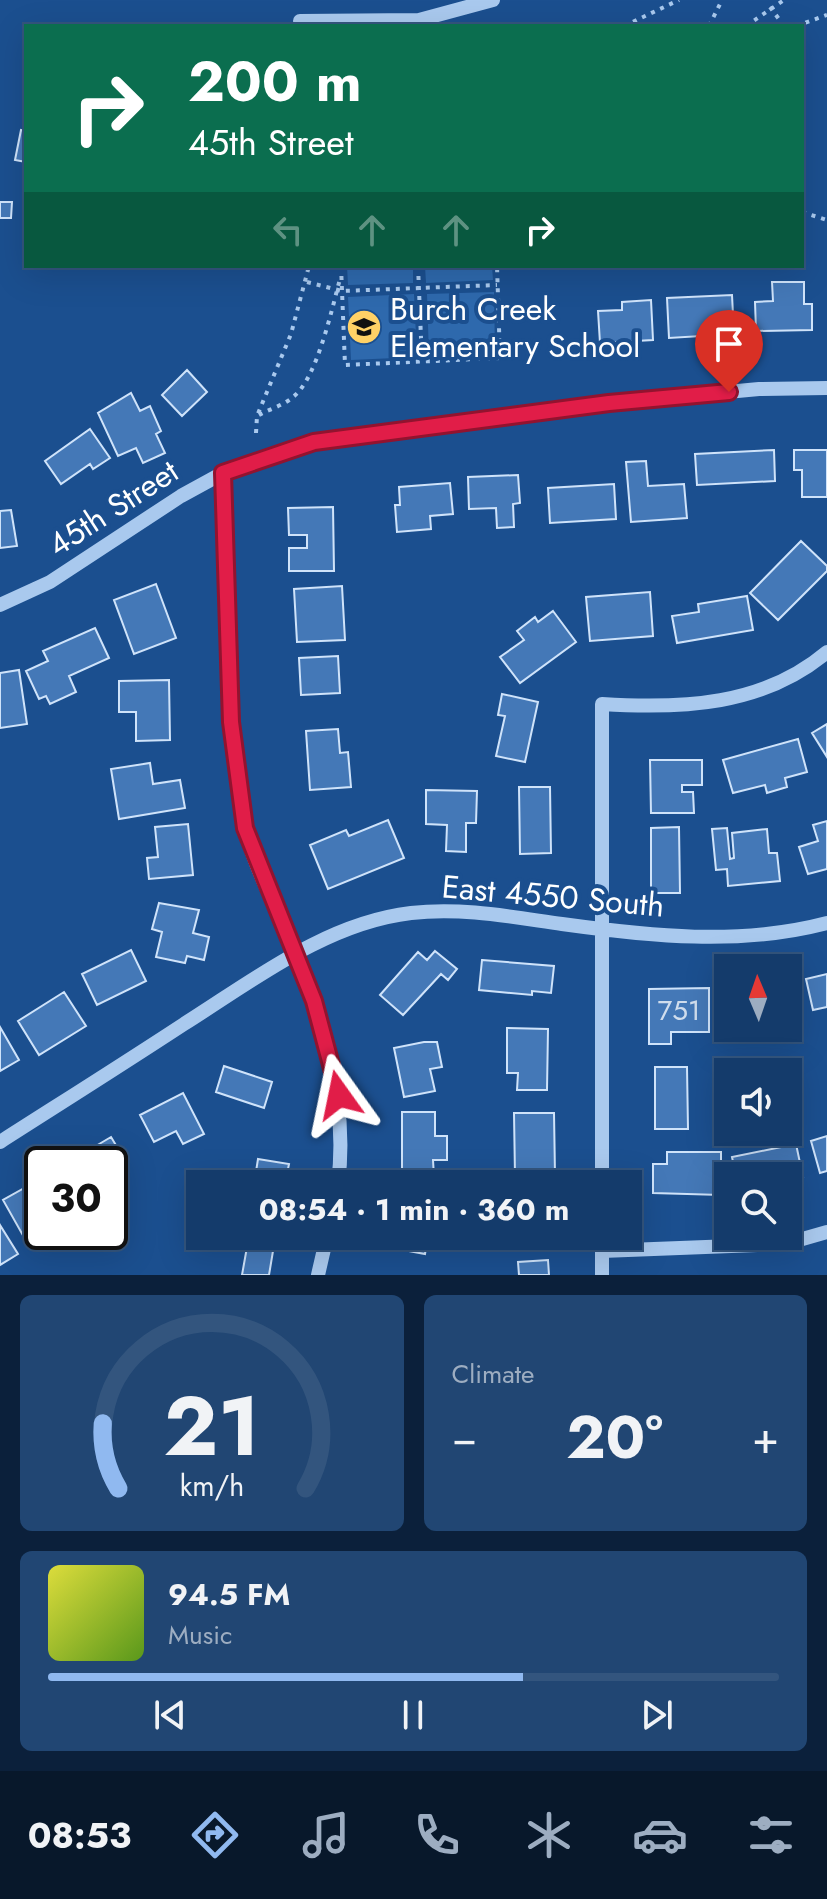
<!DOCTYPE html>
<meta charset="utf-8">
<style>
:root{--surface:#143b6b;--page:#214673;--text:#f1f3f6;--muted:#9dadc1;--line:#33557e;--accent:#90b9f0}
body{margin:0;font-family:Jost,sans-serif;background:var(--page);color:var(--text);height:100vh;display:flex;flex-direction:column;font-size:30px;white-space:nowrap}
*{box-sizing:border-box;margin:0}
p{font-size:26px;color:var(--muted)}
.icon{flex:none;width:44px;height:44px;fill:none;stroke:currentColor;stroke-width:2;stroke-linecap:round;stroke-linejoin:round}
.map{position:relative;height:1275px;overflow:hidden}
.panel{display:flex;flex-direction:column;gap:20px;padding:20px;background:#0b203b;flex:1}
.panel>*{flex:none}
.guide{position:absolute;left:24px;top:24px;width:780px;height:244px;border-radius:0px;box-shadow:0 8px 32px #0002,0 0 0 2px var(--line);background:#0b6e4f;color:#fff;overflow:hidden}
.needle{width:52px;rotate:358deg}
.controls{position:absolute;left:714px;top:954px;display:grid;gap:16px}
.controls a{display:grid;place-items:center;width:88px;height:88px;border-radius:0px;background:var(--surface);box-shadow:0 8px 32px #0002,0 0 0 2px var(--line);font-size:40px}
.speed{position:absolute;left:24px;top:1146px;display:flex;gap:16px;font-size:40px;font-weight:700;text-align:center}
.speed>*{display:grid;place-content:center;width:104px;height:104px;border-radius:50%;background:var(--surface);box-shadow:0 8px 32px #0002,0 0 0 2px var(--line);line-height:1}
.speed .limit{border:4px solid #111;border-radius:12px;background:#fff;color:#111}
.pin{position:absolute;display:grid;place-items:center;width:68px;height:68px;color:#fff;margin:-82px -34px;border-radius:50% 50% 50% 0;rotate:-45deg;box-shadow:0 0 8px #0007}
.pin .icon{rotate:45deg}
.me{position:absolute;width:88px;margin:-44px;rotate:348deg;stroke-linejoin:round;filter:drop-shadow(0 0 6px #0008)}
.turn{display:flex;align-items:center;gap:28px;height:168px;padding:0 32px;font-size:36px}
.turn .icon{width:104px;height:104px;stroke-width:2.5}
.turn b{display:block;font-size:56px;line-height:68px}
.lanes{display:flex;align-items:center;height:76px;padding:0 32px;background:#0003;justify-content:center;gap:40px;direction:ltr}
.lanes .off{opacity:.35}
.big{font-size:60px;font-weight:700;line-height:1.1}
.panel .tile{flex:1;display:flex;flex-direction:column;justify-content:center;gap:12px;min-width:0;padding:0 28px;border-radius:12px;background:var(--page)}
.panel .dial{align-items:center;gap:0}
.dial svg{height:208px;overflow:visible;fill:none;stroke:var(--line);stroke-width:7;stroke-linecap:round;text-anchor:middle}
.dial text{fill:var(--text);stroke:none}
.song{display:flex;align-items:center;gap:24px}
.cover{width:96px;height:96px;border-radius:12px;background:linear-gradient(135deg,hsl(60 70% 55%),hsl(90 70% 35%))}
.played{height:8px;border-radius:4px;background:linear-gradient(90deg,var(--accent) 65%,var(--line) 65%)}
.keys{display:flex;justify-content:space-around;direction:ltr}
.heat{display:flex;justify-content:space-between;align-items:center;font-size:44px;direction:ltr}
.panel .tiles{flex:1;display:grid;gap:20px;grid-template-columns:1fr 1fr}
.tile:last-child{grid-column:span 2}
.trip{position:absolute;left:186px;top:1170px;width:456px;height:80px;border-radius:0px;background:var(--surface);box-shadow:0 8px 32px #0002,0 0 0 2px var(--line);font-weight:700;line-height:80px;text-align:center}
.menu{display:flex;height:128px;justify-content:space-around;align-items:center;background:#08182b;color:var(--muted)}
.menu .icon{width:56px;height:56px}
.menu .on{color:var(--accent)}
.menu b{font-size:36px;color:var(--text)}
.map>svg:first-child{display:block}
.green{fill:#2e69ad}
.building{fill:#4478b7;stroke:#cfe3fa;stroke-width:2}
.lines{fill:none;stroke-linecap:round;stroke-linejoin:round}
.path{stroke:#a9c9ee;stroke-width:4;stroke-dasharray:4 6;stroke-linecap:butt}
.minor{stroke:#a9c9ee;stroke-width:14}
.route-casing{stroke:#92132f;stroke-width:20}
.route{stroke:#e11d48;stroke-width:14}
.labels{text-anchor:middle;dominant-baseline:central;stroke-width:8;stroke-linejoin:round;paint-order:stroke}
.number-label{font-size:28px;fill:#d0dded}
.poi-label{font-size:32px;fill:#fff;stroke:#1b4f8f;text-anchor:start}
.street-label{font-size:32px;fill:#fff;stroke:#1b4f8f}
</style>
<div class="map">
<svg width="827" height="1275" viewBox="0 0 827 1275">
<rect width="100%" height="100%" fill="#1b4f8f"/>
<!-- green -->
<path class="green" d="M347,266H413V283L348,285Z
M425,266H492L493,280L426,283Z
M494,292L495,354L429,356L427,294Z
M414,294L417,357L351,360L348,297Z"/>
<!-- building -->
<path class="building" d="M21,130L26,131V162L15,160Z
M0,202H12L11,218H0Z
M772,282H804V304H812V330L756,331L755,302L773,301Z
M732,295L734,334L669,338L667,298Z
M651,300L653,340L600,343L598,311L622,310V302Z
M187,370L207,392L182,416L162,395Z
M131,393L140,411L150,406L161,431L156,434L165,453L143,463L136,448L118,456L98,413Z
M90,429L110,458L93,469L90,464L61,484L45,461Z
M774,450L775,481L697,485L695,454Z
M794,450H827V497H802V470H794Z
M646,461L648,486L684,484L687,518L631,522L626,462Z
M518,475L520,503L513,504L514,527L497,528L496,508L469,509L468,477Z
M450,483L453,514L430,516L431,529L397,532L395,505H400L399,487Z
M614,484L616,519L550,523L548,488Z
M333,507L334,571H289V548H307V535H289L288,508Z
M11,510L17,546L0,548V511Z
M801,541L827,566V571L778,620L750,593Z
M156,584L176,638L134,654L114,600Z
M342,586L345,640L297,642L294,589Z
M650,592L653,636L590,641L586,597Z
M747,596L753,630L677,643L672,616L699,612L698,604Z
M553,611L576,642L520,683L500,657L524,640L517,631L535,617L538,622Z
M95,628L109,658L69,676L76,692L50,704L46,696L39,699L26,671L48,661L43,651Z
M338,656L340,693L301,695L299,658Z
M19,670L27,724L0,728V673Z
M169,680L170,740L136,741V712H119V681Z
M502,694L538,702L525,762L496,756L505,716L498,715Z
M827,724V757L812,733Z
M338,729L340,753L348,752L351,787L310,790L306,731Z
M798,739L807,772L785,778L787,787L767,793L765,785L733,793L723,760Z
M650,760H702V785H682V792H693L694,813H651Z
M150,763L153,784L180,780L185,808L119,819L111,769Z
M519,787H550L551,853L520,854Z
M426,790L477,791L476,823H466V852L446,851L447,825L426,824Z
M388,820L404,858L328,889L310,845L346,830L349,836Z
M827,821V869L808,874L799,847L818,841L813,825Z
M188,824L193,875L149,879L147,858L158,857L155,827Z
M679,827L680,893H651V828Z
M727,828L730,859L734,858L732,833L767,829L769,853H777L780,881L728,886L727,869L716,870L712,829Z
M159,903L199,910L193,933L209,937L204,960L187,956L185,963L156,957L162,932L152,929Z
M131,950L146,981L97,1005L82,974Z
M435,951L457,969L448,980L441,974L403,1015L380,995L418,952L427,960Z
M482,960L554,966L551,993L532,991V995L479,990Z
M827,974V1007L813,1010L806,979Z
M709,988V1032H671V1044H649V989Z
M64,992L86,1026L39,1055L18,1021Z
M0,1027L19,1060L0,1071Z
M507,1028L548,1029L547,1090H517L518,1073H507Z
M424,1042H437L442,1067L430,1069L435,1091L404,1097L394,1048Z
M224,1066L272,1082L264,1108L216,1092Z
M655,1067H687L688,1129H655Z
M183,1093L204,1134L183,1144L176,1131L154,1142L140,1115Z
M402,1112H435V1136H447V1160H433L434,1177L402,1178Z
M514,1113H554L555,1175L515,1176Z
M827,1136V1171L820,1173L811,1141Z
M111,1137L128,1165L119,1169L126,1180L110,1190V1164L69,1162Z
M796,1144L803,1177L788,1180V1176H736L732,1157Z
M667,1152H721V1195L653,1193V1164H667Z
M258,1159L289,1164L285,1184H254Z
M35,1182L42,1194V1232H61L41,1243L36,1233L25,1239L3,1200Z
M0,1225L18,1254L0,1265Z
M389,1236H428L425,1254L387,1247Z
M247,1247L273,1251L269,1275H242Z
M548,1260L549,1275H519L518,1262Z"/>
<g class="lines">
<!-- path -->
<path class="path" d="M770,7L784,26
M624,26L679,0
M709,26L722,0
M746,26L784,0
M796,26L827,15
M802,212L827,220
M341,266L345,365L500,358L497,266
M418,266L422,362
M307,282L342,291L497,285
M259,415C270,409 284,405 293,397C317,379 332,308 340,279
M256,433L257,416L291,334L309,266"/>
<!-- minor -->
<path class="minor" d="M300,21L419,20L493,0
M223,473C229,590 221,710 244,825C251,857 268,891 281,921C317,1007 350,1090 338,1184
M0,605L50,582L181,496L223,473L314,442L609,403L759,389L827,388
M0,1142C61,1103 123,1064 184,1024C254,980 326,923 411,913C462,907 512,917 562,924C649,936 740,946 827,923
M602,1184V704C682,709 763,706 827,652
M602,1236V1275
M602,1251L785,1244L827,1232
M318,1275L327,1236"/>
</g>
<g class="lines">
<!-- route casing -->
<g class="route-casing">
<path id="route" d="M339,1095L314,1001L245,828L231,722L223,473L314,442L609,403L729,392"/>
</g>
<!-- route -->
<use href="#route" class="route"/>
</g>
<!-- icons -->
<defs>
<g id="school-disc" transform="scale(1.8)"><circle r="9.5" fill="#ffd166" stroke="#1b4f8f"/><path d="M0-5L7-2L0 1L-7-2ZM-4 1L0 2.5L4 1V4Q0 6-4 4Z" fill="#111"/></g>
</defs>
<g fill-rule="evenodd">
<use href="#school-disc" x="364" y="327"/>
</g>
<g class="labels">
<!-- number labels -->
<g class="number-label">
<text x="679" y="1010">751</text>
</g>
<!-- poi labels -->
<g class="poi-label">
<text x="390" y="309">Burch Creek<tspan x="390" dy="37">Elementary School</tspan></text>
</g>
<!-- street labels -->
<g class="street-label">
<text transform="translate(113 508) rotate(-33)">45th Street</text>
<text transform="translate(553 896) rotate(5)">East 4550 South</text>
</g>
</g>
</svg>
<div class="controls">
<a><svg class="needle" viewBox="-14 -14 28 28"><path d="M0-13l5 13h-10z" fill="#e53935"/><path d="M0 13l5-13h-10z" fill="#9dadc1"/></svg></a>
<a><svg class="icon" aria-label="sound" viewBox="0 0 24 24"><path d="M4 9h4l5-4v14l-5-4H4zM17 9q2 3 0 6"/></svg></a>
<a><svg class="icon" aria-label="search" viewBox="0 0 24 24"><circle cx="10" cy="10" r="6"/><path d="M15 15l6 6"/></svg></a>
</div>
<div class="speed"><div class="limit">30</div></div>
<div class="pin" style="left:729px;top:392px;background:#d93025"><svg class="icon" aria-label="arrive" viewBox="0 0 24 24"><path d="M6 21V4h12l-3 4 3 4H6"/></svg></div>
<svg class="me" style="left:339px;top:1095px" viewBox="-20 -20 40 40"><path d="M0-17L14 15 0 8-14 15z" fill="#e11d48" stroke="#fff" stroke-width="4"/></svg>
<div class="trip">08:54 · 1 min · 360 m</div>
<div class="guide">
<div class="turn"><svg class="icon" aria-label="right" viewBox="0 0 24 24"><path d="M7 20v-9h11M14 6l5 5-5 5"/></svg><div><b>200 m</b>45th Street</div></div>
<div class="lanes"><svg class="icon off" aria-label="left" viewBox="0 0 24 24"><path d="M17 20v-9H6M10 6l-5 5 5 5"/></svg><svg class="icon off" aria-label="ahead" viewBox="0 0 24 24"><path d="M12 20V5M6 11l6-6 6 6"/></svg><svg class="icon off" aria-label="ahead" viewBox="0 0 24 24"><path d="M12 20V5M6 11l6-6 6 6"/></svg><svg class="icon" aria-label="right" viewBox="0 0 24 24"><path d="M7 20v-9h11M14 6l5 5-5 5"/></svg></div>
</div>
</div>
<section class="panel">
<div class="tiles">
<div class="tile dial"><svg viewBox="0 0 100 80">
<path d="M14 69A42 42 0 1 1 86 69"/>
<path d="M14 69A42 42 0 0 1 8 44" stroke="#90b9f0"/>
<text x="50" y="56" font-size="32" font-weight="700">21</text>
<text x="50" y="72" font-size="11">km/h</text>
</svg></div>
<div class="tile"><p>Climate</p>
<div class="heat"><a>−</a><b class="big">20°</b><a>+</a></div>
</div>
<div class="tile">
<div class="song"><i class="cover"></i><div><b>94.5 FM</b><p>Music</p></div></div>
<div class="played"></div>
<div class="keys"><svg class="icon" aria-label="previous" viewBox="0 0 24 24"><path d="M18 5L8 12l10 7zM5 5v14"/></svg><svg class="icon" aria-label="pause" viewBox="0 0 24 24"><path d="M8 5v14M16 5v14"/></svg><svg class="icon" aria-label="next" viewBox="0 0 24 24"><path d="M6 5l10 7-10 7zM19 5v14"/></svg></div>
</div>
</div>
</section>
<nav class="menu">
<b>08:53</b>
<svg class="icon on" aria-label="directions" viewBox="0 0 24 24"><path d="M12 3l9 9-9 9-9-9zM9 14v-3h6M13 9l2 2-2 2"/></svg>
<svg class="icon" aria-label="music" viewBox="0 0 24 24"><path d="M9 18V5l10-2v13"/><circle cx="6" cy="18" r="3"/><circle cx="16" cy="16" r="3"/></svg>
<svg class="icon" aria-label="phone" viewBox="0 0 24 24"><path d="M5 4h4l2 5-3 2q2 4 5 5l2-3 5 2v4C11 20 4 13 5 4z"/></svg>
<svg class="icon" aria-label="climate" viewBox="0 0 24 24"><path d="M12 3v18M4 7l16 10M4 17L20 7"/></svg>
<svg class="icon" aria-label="car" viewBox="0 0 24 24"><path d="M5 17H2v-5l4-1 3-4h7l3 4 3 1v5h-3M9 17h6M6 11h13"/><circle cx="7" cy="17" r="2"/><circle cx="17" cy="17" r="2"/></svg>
<svg class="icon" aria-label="filters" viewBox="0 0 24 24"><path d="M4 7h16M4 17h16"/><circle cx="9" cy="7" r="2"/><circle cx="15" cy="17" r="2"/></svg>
</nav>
